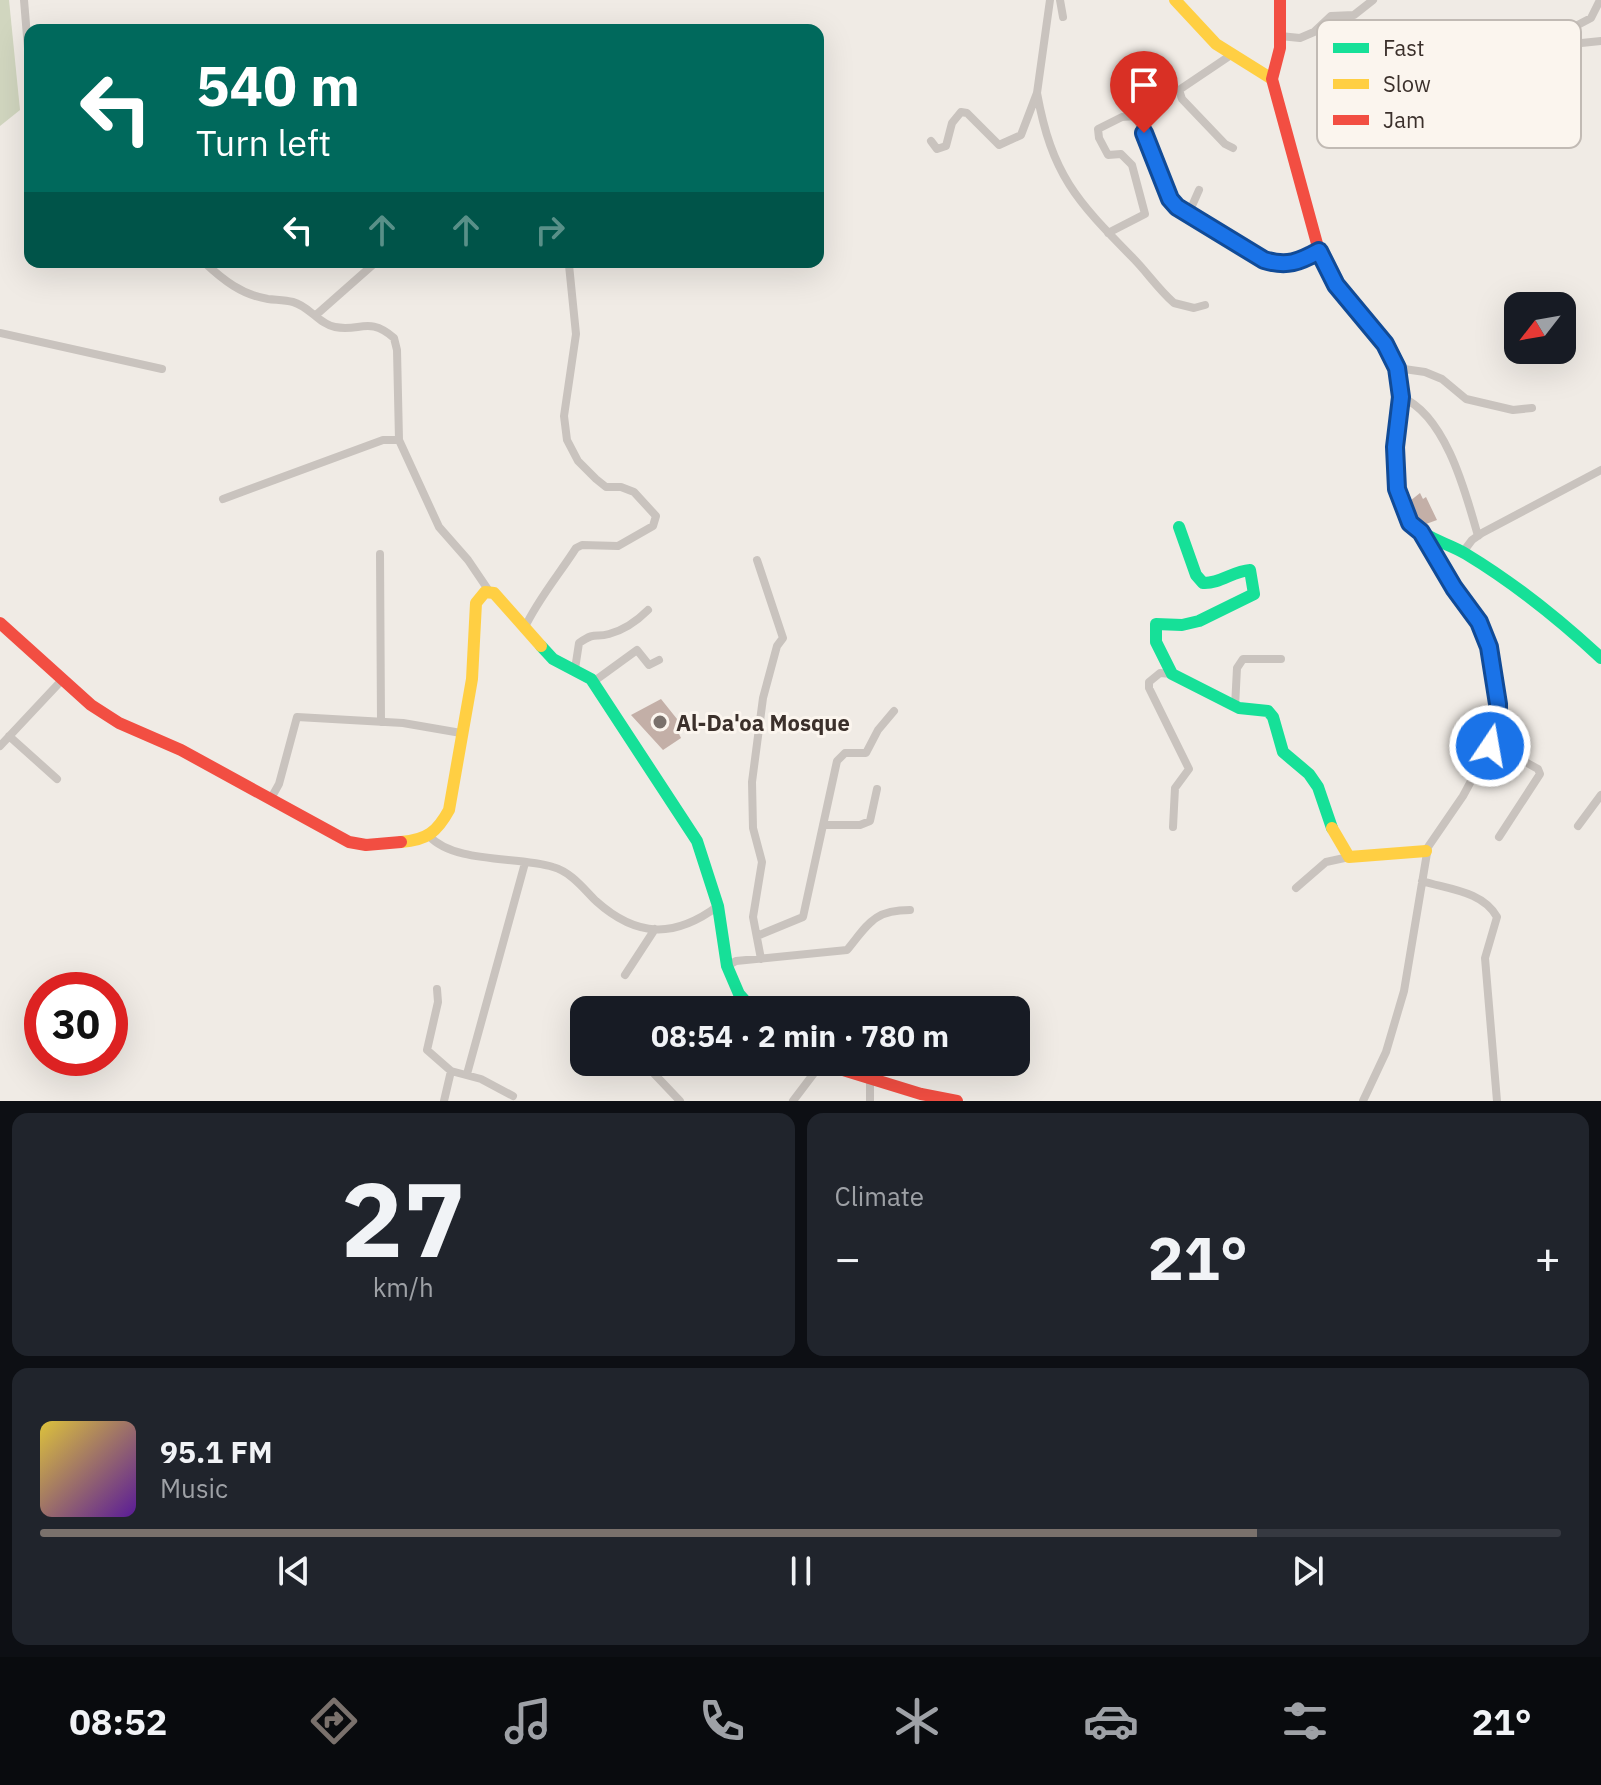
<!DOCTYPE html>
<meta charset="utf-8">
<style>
:root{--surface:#171b24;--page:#20242c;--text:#f1f3f6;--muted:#9ea1a6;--line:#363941;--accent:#7a716c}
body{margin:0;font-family:"IBM Plex Sans",sans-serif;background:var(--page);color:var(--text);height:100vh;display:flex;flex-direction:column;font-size:30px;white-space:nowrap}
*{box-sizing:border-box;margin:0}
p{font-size:26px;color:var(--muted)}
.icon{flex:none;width:44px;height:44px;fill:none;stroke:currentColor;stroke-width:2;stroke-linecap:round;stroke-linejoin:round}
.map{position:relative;height:1101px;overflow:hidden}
.sheet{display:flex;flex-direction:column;gap:12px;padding:12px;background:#0d0f14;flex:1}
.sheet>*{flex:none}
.guide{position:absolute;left:24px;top:24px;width:800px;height:244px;border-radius:16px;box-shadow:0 8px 32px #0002;background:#00695c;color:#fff;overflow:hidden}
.needle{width:52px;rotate:239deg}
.buttons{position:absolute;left:1504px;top:292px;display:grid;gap:16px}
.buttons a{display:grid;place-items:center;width:72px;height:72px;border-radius:16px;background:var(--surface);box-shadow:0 8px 32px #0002;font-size:40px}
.speed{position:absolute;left:24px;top:972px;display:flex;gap:16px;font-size:40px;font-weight:700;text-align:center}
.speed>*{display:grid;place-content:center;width:104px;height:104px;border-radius:50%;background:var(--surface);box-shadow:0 8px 32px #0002;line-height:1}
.speed .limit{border:12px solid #d22;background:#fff;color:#111}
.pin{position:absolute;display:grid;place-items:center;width:68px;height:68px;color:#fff;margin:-82px -34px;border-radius:50% 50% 50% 0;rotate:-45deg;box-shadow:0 0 8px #0007}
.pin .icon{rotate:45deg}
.me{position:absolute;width:88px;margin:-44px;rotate:12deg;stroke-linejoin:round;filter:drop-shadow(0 0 6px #0008)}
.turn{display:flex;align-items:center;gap:28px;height:168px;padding:0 40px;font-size:36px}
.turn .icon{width:104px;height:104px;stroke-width:2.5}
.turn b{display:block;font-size:56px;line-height:68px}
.lanes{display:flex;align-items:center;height:76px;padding:0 40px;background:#0003;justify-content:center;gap:40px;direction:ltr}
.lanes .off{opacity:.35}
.big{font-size:60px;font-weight:700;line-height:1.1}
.sheet .card{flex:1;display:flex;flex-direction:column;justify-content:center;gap:12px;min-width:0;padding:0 28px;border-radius:16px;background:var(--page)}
.sheet .dial{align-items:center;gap:0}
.dial b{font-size:104px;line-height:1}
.song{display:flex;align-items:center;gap:24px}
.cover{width:96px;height:96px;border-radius:12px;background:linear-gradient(135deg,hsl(50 70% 55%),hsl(270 70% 35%))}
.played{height:8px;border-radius:4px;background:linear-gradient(90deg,var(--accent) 80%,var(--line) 80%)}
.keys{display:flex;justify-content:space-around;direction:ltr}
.heat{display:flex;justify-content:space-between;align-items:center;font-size:44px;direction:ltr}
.sheet .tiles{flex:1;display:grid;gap:12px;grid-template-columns:1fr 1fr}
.card:last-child{grid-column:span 2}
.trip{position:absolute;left:570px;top:996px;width:460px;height:80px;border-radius:16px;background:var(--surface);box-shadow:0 8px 32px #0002;font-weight:700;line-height:80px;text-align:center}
.tab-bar{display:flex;height:128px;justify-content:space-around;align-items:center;background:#090b0e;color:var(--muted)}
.tab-bar .icon{width:56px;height:56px}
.tab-bar .selected{color:var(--accent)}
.tab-bar b{font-size:36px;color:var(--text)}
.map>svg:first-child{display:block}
.green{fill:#d1d6bf}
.building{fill:#c3afa7}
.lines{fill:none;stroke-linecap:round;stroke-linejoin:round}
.street{stroke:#c9c3be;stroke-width:8}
.fast{stroke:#16e098;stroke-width:12}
.slow{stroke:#ffcf43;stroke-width:12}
.jam{stroke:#f24e42;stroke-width:12}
.route-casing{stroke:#114b97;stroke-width:20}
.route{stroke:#1a73e8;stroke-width:14}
.poi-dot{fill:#7a716c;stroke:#fbf5ee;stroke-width:3}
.labels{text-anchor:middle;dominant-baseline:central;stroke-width:6;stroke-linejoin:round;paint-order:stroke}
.poi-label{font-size:22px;font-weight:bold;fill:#3b302b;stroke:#fbf5ee;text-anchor:start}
.key{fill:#fbf5ee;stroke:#c1bab4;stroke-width:2}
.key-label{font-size:22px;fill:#3b302b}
</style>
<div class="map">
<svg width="1601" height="1101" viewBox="0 0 1601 1101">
<rect width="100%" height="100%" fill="#f0ebe5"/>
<!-- green -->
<path class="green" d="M0,0H9L20,110L0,126Z"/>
<!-- building -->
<path class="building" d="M1420,493L1423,499L1426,497L1437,520L1426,524L1417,517L1410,501Z
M661,699L685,729L679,734L681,738L663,750L631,715Z"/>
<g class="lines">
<!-- street -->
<path class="street" d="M24,0L30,73
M1060,0L1063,17
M1600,0L1591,18L1570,29L1559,41L1562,45L1601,41
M1280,36L1300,38L1314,32L1331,16L1354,15L1373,0
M1231,55L1179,90L1182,99L1225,144L1233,148
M1037,93C1052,175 1076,200 1132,257C1147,272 1158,289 1174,303L1194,308L1205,305
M931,141L937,149L946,146L952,123L961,112L967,113L999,145L1021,135L1037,93L1050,0
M1188,215L1199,190
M1108,233L1145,214L1132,165L1121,154L1108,155L1099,138L1098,129L1122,117L1136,116L1170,199L1192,219L1264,260L1278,265L1294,264L1319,251
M204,262C223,280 242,295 268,299C276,300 285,300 293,302C309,306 319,324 335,327C360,332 369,316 394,338L397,350L399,440L439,527L468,560L489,591
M316,315L376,262
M0,333L162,369
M1397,368L1425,372L1442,379L1466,399L1513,410L1532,408
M1401,397C1446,415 1466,494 1478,536
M223,499L383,440H399
M1463,552L1472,540L1482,533L1601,470
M380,554L381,722
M757,560L783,638L777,646L763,698L752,782L753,828L762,862L753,917L761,959
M524,629C538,599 558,576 576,548L582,545L618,546L653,526L656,516L634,492L621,487H606L596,479L578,461L567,440L564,416L576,334L569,265
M575,669L579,643C596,631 595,638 609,634C624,630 638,620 648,610
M1172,674L1160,673L1149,682V688L1189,769L1175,788L1173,827
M593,682L637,650L649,665L659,660
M1235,707L1237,668L1243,659H1281
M9,736L57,779
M1491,743L1538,769L1540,774L1499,837
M0,746L62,680
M270,800L279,784L297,717L403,723L461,733
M823,825H860L870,821L877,789
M1578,826L1601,795
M429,836C455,864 518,856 553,867C571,872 583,888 596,901C637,938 675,938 718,906
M1422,881C1447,889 1483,891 1497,917L1485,958L1497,1101
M1296,888L1326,862L1349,857
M757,936L803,917L837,761L845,753H866L878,730L894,711
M727,966L736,961L847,950C869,923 874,910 910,910
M625,975L655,929
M437,989L438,1002L427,1050L451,1071L481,1079L513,1096
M858,1010L865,1007
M643,1062L680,1101
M467,1074L525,863
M870,1079V1101
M444,1101L451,1071
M793,1101L821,1064
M1363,1101L1386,1052L1404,991L1428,847L1463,796L1490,746L1498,722L1497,685L1479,622L1454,588L1423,535"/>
<!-- fast -->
<path class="fast" d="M1397,370C1403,410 1388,452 1398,492C1401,503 1404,517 1412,525C1429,540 1448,543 1466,554C1514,583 1560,620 1601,658
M1179,527L1196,575L1203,583C1220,584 1233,571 1250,570L1254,594L1199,621L1182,625L1156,624V642L1172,674L1239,708L1268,711L1273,717L1283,752L1309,774L1318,787L1332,828
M541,646L553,659L591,679L697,841L718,906L727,966L739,994L753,1010"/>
<!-- slow -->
<path class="slow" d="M1175,0L1216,44L1272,79
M1332,828L1349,857L1426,851
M401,842C427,840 437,832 449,810L472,679L476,603L485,592L494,593L541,646"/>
<!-- jam -->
<path class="jam" d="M1280,0V48L1272,79L1319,251L1336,285L1385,344L1397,370
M0,623L91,705L119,723L181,750L349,842L366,845L401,842
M817,1062L921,1094L957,1101"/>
</g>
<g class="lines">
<!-- route casing -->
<g class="route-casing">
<path id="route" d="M1144,133L1170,199L1177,207L1264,260C1287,267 1299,262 1319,251L1336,285L1385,344L1397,368L1401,397L1395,447L1397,489L1410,523L1421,532L1454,588L1479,622L1489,647L1498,704V722L1490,746"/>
</g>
<!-- route -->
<use href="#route" class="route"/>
</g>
<!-- markers -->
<circle class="poi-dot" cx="660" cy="722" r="8"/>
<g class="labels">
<!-- poi labels -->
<g class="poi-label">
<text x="676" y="722">Al-Da'oa Mosque</text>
</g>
</g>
<!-- legend -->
<rect x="1317" y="20" width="264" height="128" rx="12" class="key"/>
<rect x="1333" y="43" width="36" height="10" fill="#16e098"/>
<rect x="1333" y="79" width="36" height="10" fill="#ffcf43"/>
<rect x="1333" y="115" width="36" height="10" fill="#f24e42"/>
<g class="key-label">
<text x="1383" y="56">Fast</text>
<text x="1383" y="92">Slow</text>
<text x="1383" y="128">Jam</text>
</g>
</svg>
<div class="buttons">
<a><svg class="needle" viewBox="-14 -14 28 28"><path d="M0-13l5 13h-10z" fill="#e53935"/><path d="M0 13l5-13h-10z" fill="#9ea1a6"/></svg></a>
</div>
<div class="speed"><div class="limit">30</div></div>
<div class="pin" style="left:1144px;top:133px;background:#d93025"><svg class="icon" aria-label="arrive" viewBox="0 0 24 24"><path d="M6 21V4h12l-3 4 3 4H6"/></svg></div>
<svg class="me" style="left:1490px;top:746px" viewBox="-20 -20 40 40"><circle r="17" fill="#1a73e8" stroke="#fff" stroke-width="3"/><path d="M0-11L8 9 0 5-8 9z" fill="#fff"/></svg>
<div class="trip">08:54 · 2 min · 780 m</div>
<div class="guide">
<div class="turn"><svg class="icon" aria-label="left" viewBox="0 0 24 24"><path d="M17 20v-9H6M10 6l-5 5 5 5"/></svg><div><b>540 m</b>Turn left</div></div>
<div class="lanes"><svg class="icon" aria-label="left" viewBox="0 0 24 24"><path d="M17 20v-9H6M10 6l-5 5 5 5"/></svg><svg class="icon off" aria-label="ahead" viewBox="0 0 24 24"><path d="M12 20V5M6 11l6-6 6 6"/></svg><svg class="icon off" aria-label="ahead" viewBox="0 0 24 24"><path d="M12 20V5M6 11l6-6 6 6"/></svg><svg class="icon off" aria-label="right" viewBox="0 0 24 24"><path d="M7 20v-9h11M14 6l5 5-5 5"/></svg></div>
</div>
</div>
<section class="sheet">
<div class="tiles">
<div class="card dial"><b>27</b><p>km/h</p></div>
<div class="card"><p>Climate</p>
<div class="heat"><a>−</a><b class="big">21°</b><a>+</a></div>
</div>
<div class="card">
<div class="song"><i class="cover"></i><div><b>95.1 FM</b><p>Music</p></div></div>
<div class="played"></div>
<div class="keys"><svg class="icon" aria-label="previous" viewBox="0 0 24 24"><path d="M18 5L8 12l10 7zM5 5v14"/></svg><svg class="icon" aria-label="pause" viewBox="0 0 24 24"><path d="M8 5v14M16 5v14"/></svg><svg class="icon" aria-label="next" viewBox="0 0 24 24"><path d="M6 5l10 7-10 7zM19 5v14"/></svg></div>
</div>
</div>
</section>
<nav class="tab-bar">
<b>08:52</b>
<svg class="icon selected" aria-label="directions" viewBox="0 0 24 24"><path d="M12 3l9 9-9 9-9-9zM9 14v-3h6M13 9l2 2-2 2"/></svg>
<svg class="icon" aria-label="music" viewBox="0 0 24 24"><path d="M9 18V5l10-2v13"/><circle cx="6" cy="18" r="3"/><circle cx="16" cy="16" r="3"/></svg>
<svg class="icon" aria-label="phone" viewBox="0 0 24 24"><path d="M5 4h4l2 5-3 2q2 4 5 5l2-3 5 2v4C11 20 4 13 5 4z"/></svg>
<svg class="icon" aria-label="climate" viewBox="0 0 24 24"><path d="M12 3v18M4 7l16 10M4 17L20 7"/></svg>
<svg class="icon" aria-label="car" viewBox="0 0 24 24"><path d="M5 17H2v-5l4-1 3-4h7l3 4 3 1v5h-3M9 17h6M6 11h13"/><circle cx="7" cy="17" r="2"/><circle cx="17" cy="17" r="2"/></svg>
<svg class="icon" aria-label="filters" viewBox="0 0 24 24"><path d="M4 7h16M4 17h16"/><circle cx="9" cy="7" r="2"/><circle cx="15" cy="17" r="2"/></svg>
<b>21°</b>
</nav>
